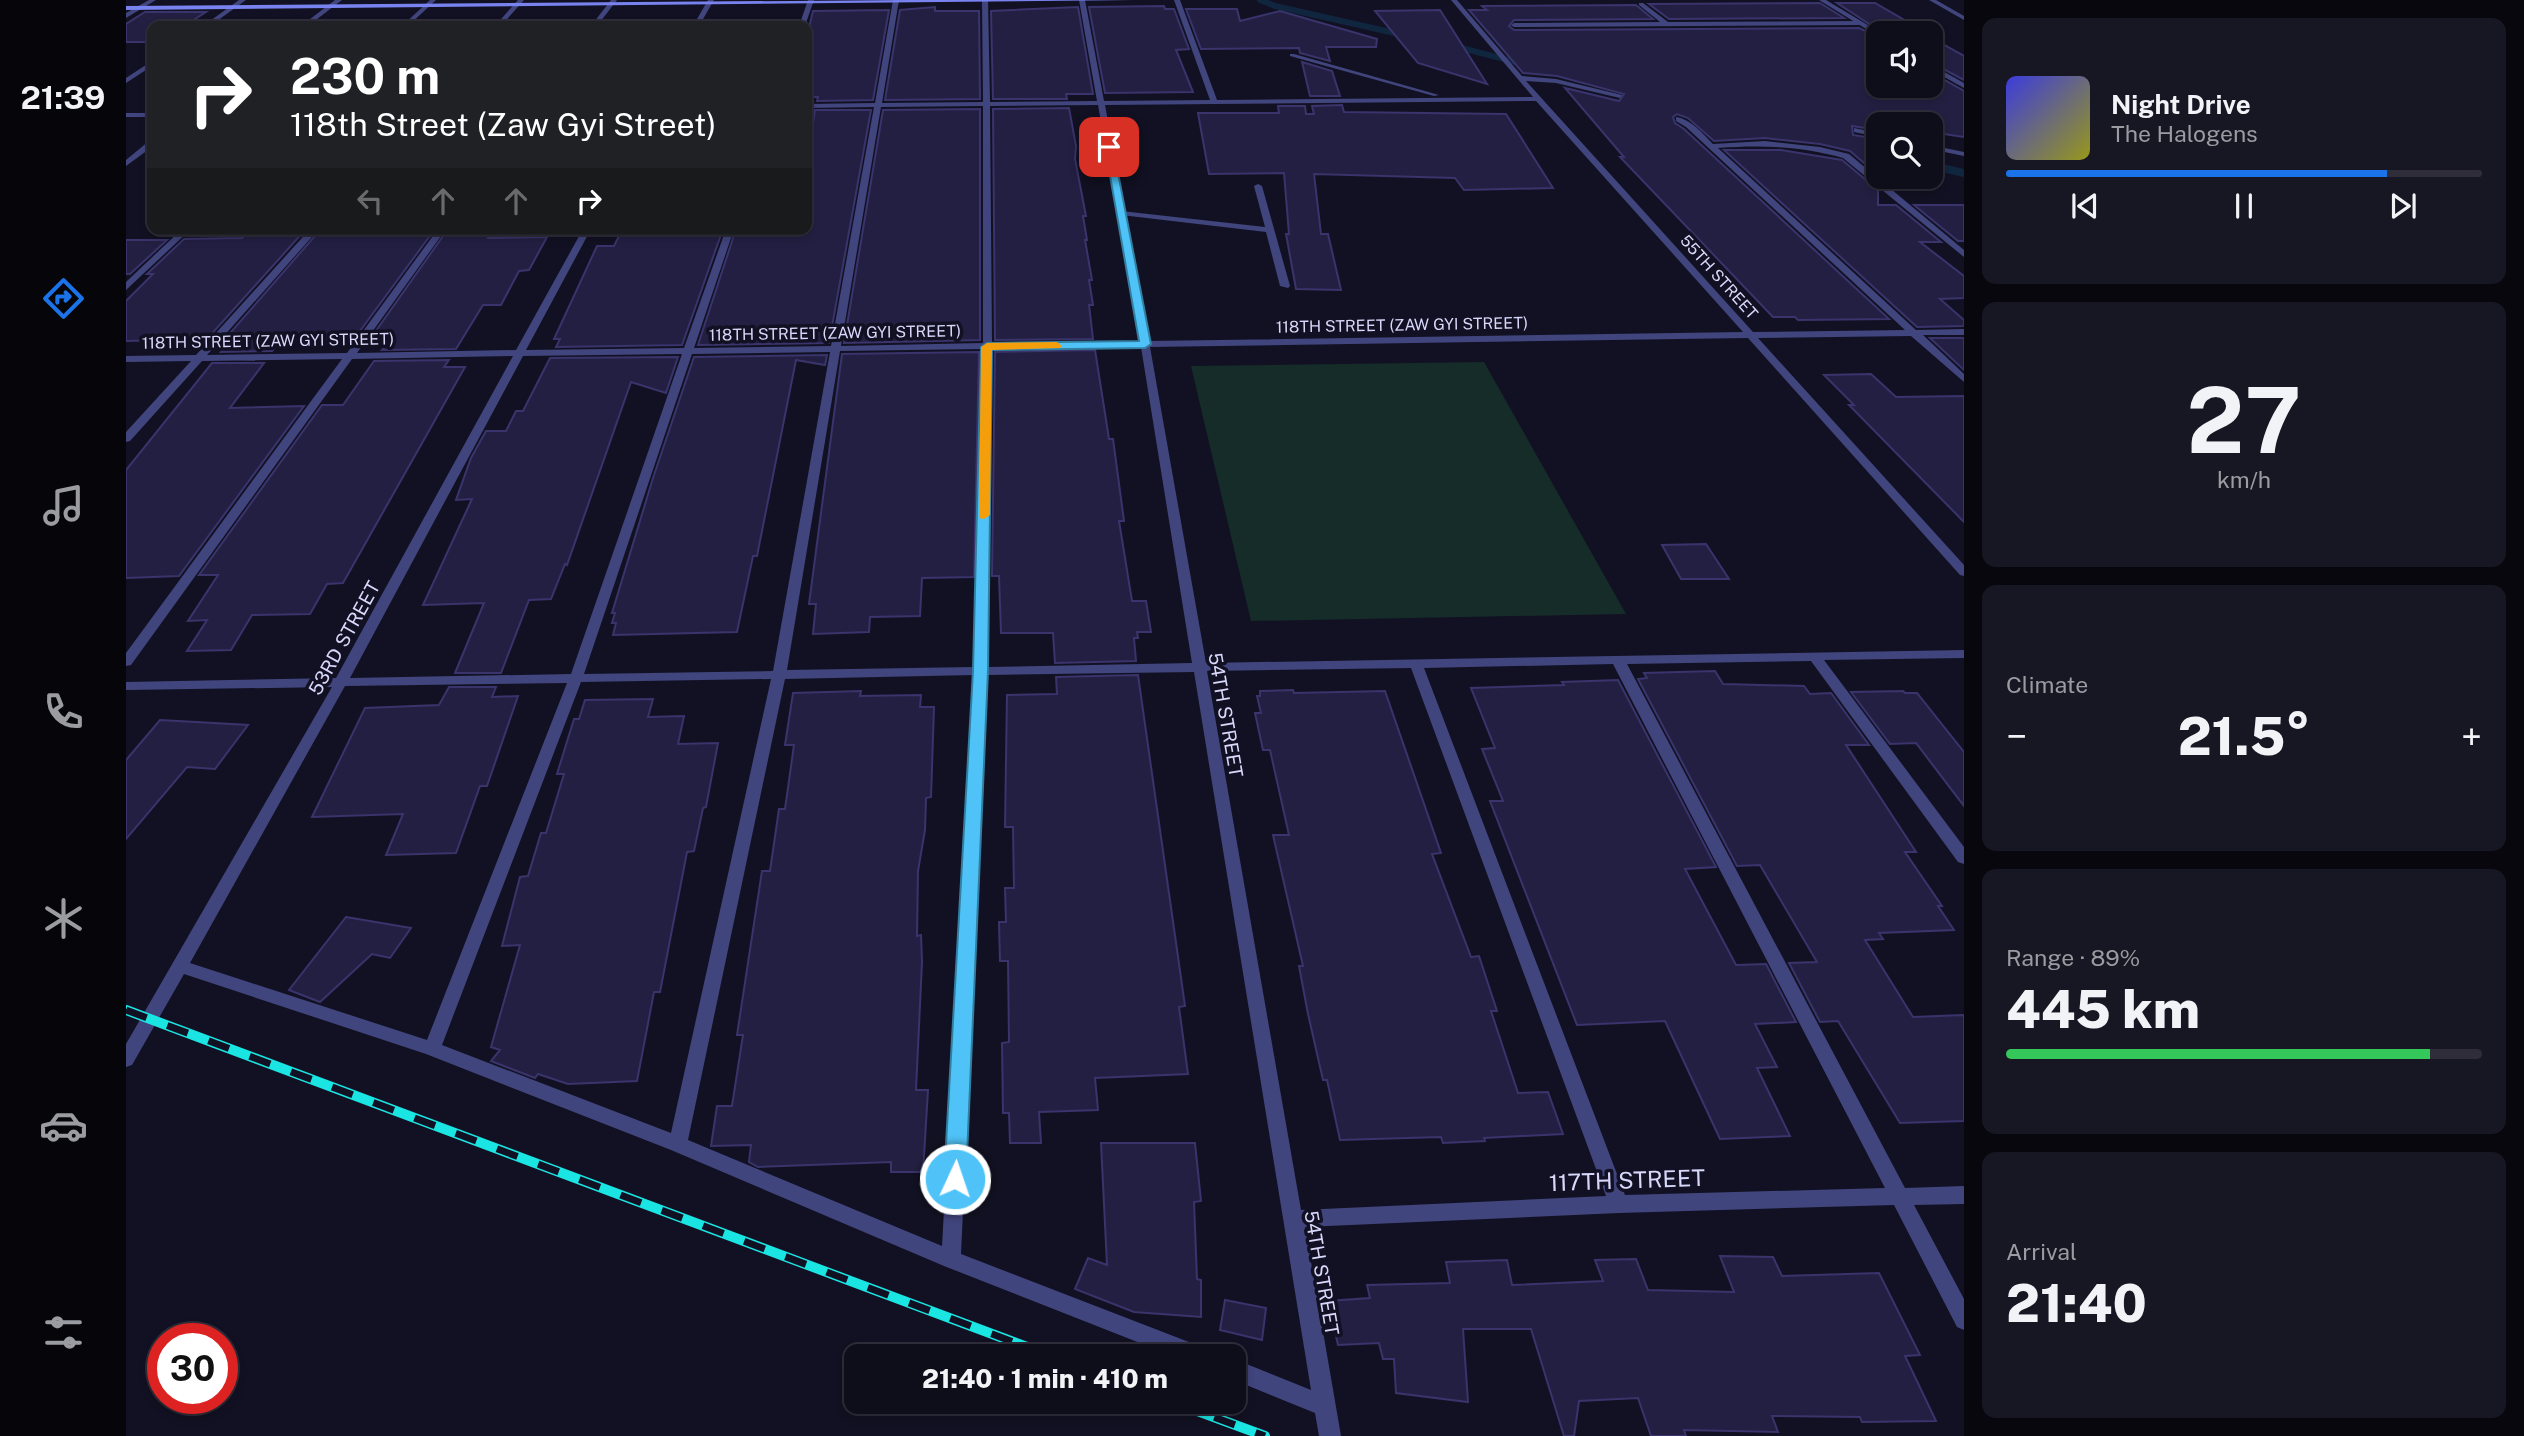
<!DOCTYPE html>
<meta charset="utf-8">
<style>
:root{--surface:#0e0d1a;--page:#171623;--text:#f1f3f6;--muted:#9b9ca2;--line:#2e2d39;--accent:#1a73e8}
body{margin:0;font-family:"Public Sans",sans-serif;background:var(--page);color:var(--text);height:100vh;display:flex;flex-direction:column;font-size:26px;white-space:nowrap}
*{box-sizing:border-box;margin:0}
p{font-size:23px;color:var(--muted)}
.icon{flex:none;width:38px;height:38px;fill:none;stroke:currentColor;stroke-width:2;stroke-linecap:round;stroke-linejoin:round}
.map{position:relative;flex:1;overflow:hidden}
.sheet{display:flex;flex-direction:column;gap:18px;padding:18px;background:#08070e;width:560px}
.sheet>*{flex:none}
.hud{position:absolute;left:21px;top:21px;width:665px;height:214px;border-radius:14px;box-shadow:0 4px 10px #0003,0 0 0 2px var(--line);background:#202124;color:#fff;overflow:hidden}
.fabs{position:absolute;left:1740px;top:21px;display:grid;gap:14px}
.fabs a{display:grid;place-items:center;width:77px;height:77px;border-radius:14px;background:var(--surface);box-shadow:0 4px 10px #0003,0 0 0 2px var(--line);font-size:35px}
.speed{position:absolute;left:21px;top:1323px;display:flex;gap:14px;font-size:35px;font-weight:700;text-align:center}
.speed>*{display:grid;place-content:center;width:91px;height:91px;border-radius:50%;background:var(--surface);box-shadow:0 4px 10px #0003,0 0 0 2px var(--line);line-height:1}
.speed .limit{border:10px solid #d22;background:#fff;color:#111}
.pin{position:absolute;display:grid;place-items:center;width:60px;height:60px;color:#fff;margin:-30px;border-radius:14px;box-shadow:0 4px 10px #0006}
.me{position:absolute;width:77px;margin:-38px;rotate:3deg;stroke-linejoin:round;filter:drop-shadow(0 0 5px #0008)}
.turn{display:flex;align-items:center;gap:24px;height:147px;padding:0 28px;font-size:32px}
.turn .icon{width:91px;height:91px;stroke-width:2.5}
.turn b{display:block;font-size:49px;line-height:60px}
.lanes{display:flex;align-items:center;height:66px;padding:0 28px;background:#0003;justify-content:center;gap:35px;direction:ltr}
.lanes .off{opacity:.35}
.big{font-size:52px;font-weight:800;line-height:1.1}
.sheet .widget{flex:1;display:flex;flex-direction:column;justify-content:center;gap:10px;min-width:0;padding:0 24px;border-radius:14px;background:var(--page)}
.sheet .dial{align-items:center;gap:0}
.dial b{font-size:91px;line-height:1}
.song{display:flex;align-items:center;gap:21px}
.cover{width:84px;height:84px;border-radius:10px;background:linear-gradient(135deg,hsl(240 70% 55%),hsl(60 70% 35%))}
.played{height:7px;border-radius:4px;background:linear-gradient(90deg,var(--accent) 80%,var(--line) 80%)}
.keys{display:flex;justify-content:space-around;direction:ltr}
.heat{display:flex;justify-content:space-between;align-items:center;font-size:38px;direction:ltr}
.charge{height:10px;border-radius:5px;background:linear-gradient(90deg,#34c759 89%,var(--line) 0)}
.trip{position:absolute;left:718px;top:1344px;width:402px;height:70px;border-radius:14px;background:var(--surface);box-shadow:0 4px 10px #0003,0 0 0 2px var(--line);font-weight:800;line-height:70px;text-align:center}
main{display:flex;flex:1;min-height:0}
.tabs{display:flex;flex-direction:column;width:126px;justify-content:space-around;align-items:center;background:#06050a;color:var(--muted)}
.tabs .icon{width:49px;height:49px}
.tabs .selected{color:var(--accent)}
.tabs b{font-size:32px;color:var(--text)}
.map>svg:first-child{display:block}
.green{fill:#152c29}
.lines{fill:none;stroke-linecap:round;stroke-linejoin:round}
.stream-far1{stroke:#10253e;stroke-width:6}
.stream{stroke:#10253e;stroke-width:8}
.building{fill:#231f42;stroke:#39346b;stroke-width:2}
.lane{fill:#41457d;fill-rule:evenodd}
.street{fill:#41457d;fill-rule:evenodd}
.secondary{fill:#7983f0;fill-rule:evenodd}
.rail-casing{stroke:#1ae5e3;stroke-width:10}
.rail{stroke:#121123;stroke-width:7;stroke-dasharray:22;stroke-linecap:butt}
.route{fill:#4fc3f7;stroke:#337fa1;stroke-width:2}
.slow{fill:#f59e0b}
.labels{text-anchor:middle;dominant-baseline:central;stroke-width:7;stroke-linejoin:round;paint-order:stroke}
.far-street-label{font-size:16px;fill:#d8d8fb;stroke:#121123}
.street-label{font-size:19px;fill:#d8d8fb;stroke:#121123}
.near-street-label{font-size:23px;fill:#d8d8fb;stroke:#121123}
</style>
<main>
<nav class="tabs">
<b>21:39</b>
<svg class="icon selected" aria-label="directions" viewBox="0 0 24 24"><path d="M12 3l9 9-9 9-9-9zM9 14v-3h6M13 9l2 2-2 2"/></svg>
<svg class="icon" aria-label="music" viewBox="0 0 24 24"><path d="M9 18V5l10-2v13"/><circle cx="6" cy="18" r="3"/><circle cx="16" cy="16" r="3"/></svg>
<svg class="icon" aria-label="phone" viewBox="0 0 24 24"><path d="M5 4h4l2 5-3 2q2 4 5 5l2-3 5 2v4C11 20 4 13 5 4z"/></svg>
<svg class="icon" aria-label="climate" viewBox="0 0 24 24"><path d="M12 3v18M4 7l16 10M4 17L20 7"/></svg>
<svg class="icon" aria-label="car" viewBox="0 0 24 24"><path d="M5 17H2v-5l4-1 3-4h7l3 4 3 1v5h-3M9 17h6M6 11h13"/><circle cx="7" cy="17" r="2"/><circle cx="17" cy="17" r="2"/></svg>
<svg class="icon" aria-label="filters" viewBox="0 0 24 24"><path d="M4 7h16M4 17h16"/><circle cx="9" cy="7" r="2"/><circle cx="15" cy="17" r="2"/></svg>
</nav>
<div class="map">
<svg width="1838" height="1436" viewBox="0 0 1838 1436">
<rect width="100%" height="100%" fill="#121123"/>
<!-- green -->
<path class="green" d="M1358,362L1500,614L1125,621L1065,366Z"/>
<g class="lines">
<!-- stream-far1 -->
<path class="stream-far1" d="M1134,0L1149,6L1282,36
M1324,45L1401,65"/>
<!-- stream -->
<path class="stream" d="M1804,165L1838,173"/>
</g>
<!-- building -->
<path class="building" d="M1694,3L1718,18L1543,19L1523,4Z
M1711,3H1749L1801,33H1757Z
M1510,5L1527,19L1388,20L1383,26L1388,30L1733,28L1752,37V86H1804V72L1838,91V137L1804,132V124H1752V130L1726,126L1727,135L1752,139V175L1724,151L1694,144L1639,138L1588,141L1562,118L1551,114L1547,117L1549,123L1558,129L1763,319L1672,320L1669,317H1647L1494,157H1498L1439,88L1493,101L1498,94L1431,76L1397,73L1343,10H1361L1356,6Z
M1038,6L1039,9H1048L1063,49L1050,50L1067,92L979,93L963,7Z
M809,7V11H853L854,99L759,100L774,10Z
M952,7L967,94H940L941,99H867L865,11Z
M1060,9H1111L1114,21L1154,11L1251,39L1250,47H1200L1204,61L1174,53L1173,48L1075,49Z
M763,10L747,100L691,101L692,97H681V36L687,11Z
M1314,10L1361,84L1292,63L1249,11Z
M19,12H80L58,26H26V42H0V24Z
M1804,37L1838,56V80L1804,62Z
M1176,62L1206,71L1214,96H1184Z
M1216,105L1218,112L1380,114L1427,188L1338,190L1329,178L1188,174L1195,234H1202L1215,290L1170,289L1160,234H1163L1158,173L1083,174L1072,113H1153L1152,106H1179L1180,114H1188L1186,106Z
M943,108L950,146L949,159L960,216H957L961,240H959L966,280H963L967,305H963L967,339L869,340L867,109Z
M854,109V340L718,343L757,110Z
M689,110H745L703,343L572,345L610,229H681V185L686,160H682Z
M1598,150H1655L1716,160L1752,190V205H1770L1815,242H1794L1838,276V298L1814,299L1838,320V326L1791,327Z
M1788,205H1838V241H1832Z
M124,229H180L81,339L0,341V301L27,274H21L58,239L116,238Z
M195,229H309L228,339L155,340L146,351L95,352L106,339H99Z
M322,229H368L362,238L421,237L403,270L393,271L375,305H357L330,349L256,350L261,344L240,345Z
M537,229H597L556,345L430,347L434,339H428L471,246H488L493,236L533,235Z
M0,240H41L4,274H0Z
M1804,338H1838V370Z
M969,350L983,439H987L998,521H993L1006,601H1020L1025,632H1011L1012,638H1008L1010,661L929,663L927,633H875L873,576H866L869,352Z
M853,352L848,577L796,578L794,616L744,617L743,632L687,634L690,604H683L716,354Z
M701,355L699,365L670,360L631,556H627L611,632L487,635L490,623H486L489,613H486L527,478L568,357Z
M552,357L540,393L505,382L441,565L439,564L425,599L403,600L375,673H329L358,603L297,605L346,499L330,500L345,458L360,431H380L390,411H397L424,358Z
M323,360L318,367H339L217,583L201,584L184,614L126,615L105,650L61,651L81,620L62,621L92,575H73L196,405H217L248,361Z
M86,363H138L104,408L178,406L53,576L0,578V470Z
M1745,374L1770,397L1838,396V522L1723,405H1728L1698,375Z
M1580,544L1603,579H1555L1536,545Z
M1589,671L1597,684L1678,686L1684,694L1705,693L1743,745H1720L1790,852H1779L1816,906H1812L1828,930L1753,933L1757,939L1739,940L1787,1017L1838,1015V1121L1774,1123L1712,1021L1694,1022L1663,963L1691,962L1634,865L1611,866L1512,679L1521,678L1518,673Z
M1012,675L1059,1006L1053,1007L1062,1074L969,1078L972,1110L913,1112L915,1143H884L883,1113H877L876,1043L883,1042L882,961H874L873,922H880L879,888H888L887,827H879L881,695L931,694L930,677Z
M1492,680L1590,867L1559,869L1610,965L1640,964L1670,1022L1629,1024L1651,1067L1631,1068L1664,1136L1594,1139L1539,1021L1451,1025L1364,801H1377L1356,749L1369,748L1345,688L1438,685L1436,682Z
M323,687H370L366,697L392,696L361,786H354L330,853L260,855L277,814L186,817L239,708L313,705Z
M1167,690L1168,693L1259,691L1315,853L1306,854L1345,957L1353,956L1371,1011H1365L1392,1093L1422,1092L1437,1134L1358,1138L1359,1141L1317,1143L1315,1137L1214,1140L1201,1080H1197L1182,1014L1173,966H1177L1147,835H1163L1144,750H1137L1129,713H1135L1131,696H1134V691Z
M735,691L734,696L795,695L794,707H808L805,797L800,798L799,830L792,871L791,936L795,935L796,962L790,1090H802L797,1172H765V1162L632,1167L623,1162L625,1145L585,1146L591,1106H606L617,1035H611L636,871H644L653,809H659L668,745H659L667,693Z
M1777,691L1779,693H1791L1838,752V806L1790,743L1764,744L1725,692Z
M527,699L522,717L558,716L552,744L592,743L580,807L577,808L568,851L561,852L534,992H528L511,1081L442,1084L412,1074L409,1078L365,1061L374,1050L365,1047L394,945L376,946L394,877L402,876L415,833H420L438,774H431L448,719H453L459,700Z
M34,720L122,725L89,769L61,767L0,839V760Z
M220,917L285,928L264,958L246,954L194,1002L163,990Z
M975,1143H1069L1075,1201L1068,1202L1071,1279L1075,1280V1317L1008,1312L949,1289L962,1258L981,1265Z
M1594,1256L1647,1257L1656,1276L1753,1273L1794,1355L1779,1356L1810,1421L1736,1422L1734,1417L1646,1416L1652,1432L1558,1430L1560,1436H1525L1512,1398L1453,1401L1448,1436H1438L1405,1329H1337L1342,1402L1270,1393L1268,1359H1257L1253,1343L1212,1345L1202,1301L1244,1298L1241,1285L1324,1283L1320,1262L1381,1260L1386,1285L1477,1281L1469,1260L1510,1259L1522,1290L1608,1292Z
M1099,1300L1140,1308L1136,1340L1094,1330Z"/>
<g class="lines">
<!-- lane -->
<path class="lane" d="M1513,3H1517L1542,22L1734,21L1737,23L1734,25L1388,27L1385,25L1388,23L1534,22L1513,5Z
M1132,184L1136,186L1164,286L1162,288L1154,286L1140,232L995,215L991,213L995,211L1139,227L1128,186Z"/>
<!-- street -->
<path class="street" d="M23,0H30L0,18V13Z
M113,0H120L84,26H77Z
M209,0H216L182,26H175Z
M304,0H310L282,26H276Z
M392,0H398L375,26H369Z
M485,0H491L471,26H465Z
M582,0H588L573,26H567Z
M682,0H688L679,26H673Z
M767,0H773L756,103L857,102L856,0H862L864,102L971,101L953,0H959L978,101L1084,100L1048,0H1054L1091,100L1407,97L1325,0H1331L1396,76L1430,79L1496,95L1494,98L1430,83L1400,81L1627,332L1779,330L1560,127L1550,121V117C1565,119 1577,134 1587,144L1639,141L1694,147L1723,154L1838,250V257L1717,158C1676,146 1635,145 1592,148L1790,330L1838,329V335H1797L1838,374V382L1785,336L1632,338L1838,565V576L1834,575L1622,338L1024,347L1080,663L1838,650V658L1698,660L1838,847V864L1832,862L1685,661L1501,664L1779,1188L1838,1186V1204L1788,1205L1838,1299V1330L1831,1327L1768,1205L1493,1213L1179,1227L1215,1436H1193L1189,1413L1108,1380V1359L1185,1390L1068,672L862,675L835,1254L1081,1349L1084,1356H1047L818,1266L545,1150L300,1054L58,974L6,1065L0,1067V1044L206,687L0,690V682L210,678L387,356L226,359L5,665L0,666V653L216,359L76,361L4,441L0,442V432L65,361L0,362V356L70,355L184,229H193L81,355L221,353L312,229H320L231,353L390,350L457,229H465L400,350L558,348L600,229H608L568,348L705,346L748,107L681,108V104L749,103ZM1410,101L1617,332L1023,341L979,105ZM972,105L1014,341L866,343L864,106ZM857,106V343L715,346L755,107ZM1015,347L1066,663L862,667L866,349ZM856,349L848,667L661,670L714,351ZM704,352L647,671L458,674L566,354ZM556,354L445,674L224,678L397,356ZM1487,664L1759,1188L1499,1195L1298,668ZM1285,668L1480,1196L1175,1210L1081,671ZM848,675L816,1246L562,1140L659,679ZM645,679L545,1133L316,1045L455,682ZM441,683L301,1040L64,963L219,686Z
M1693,0H1700L1755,33L1750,35Z
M1803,0H1810L1838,16V20Z
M1164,54H1168L1313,95L1308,96L1164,56Z
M26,61V66L0,83V78Z
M1804,64L1838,83V88L1804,69Z
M0,113H26V117H0Z
M1728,128L1752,133V137L1728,132Z
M23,141H26V147L0,166V160Z
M1804,145L1838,152V156L1804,149Z
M56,229H65L0,290V282Z"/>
<!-- secondary -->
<path class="secondary" d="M783,0H1007L0,10V6Z"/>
<!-- rail casing -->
<g class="rail-casing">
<path id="rail" d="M0,1010L925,1356
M1047,1402L1139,1436"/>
</g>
<!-- rail -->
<use href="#rail" class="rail"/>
</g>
<!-- route -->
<path class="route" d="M983,144L987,147L1025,344L1019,348L866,350L862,671L840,1179L837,1186L829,1188L821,1186L818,1179L847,671L855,347L861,343L1013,341L979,147Z"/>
<!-- slow -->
<path class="slow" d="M931,342L936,346L934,348L866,350L864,515L858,519L853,518L855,347L861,343Z"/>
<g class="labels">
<!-- far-street labels -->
<g class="far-street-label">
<text transform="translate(1593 277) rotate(48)">55TH STREET</text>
<text transform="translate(1276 325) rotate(-1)">118TH STREET (ZAW GYI STREET)</text>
<text transform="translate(709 333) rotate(-1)">118TH STREET (ZAW GYI STREET)</text>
<text transform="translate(142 341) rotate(-1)">118TH STREET (ZAW GYI STREET)</text>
</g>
<!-- street labels -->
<g class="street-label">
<text transform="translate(218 638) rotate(-61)">53RD STREET</text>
<text transform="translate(1100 715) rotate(80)">54TH STREET</text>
<text transform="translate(1196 1273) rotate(80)">54TH STREET</text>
</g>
<!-- near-street labels -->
<g class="near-street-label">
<text transform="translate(1501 1180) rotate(-2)">117TH STREET</text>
</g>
</g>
</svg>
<div class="fabs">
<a><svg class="icon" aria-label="sound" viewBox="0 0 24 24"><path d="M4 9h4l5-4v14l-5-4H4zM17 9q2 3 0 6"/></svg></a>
<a><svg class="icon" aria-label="search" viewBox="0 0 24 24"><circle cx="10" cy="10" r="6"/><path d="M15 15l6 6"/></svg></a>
</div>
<div class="speed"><div class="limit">30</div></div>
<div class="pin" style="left:983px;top:147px;background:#d93025"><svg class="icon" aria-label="arrive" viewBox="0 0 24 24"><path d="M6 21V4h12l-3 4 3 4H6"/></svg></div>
<svg class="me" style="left:829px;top:1179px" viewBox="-20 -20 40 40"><circle r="17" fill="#4fc3f7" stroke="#fff" stroke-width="3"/><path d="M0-11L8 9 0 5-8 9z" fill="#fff"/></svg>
<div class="trip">21:40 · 1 min · 410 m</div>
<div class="hud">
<div class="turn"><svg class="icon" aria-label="right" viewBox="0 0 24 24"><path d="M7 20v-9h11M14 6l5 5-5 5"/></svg><div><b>230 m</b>118th Street (Zaw Gyi Street)</div></div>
<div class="lanes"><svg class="icon off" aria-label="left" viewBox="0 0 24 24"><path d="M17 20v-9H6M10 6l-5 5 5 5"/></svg><svg class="icon off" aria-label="ahead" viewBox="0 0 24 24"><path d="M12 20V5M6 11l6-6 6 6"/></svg><svg class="icon off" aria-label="ahead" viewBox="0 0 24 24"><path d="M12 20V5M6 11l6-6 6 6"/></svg><svg class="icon" aria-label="right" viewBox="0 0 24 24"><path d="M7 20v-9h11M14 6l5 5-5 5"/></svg></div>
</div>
</div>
<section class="sheet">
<div class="widget">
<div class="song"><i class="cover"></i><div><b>Night Drive</b><p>The Halogens</p></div></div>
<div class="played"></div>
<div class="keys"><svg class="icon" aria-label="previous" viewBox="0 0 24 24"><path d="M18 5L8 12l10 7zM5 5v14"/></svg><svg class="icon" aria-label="pause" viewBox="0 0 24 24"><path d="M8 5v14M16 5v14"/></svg><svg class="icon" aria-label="next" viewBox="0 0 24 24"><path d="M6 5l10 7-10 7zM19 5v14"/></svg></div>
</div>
<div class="widget dial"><b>27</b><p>km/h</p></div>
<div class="widget"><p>Climate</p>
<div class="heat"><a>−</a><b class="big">21.5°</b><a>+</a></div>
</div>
<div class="widget"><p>Range · 89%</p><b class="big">445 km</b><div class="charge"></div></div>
<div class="widget"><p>Arrival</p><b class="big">21:40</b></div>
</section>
</main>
